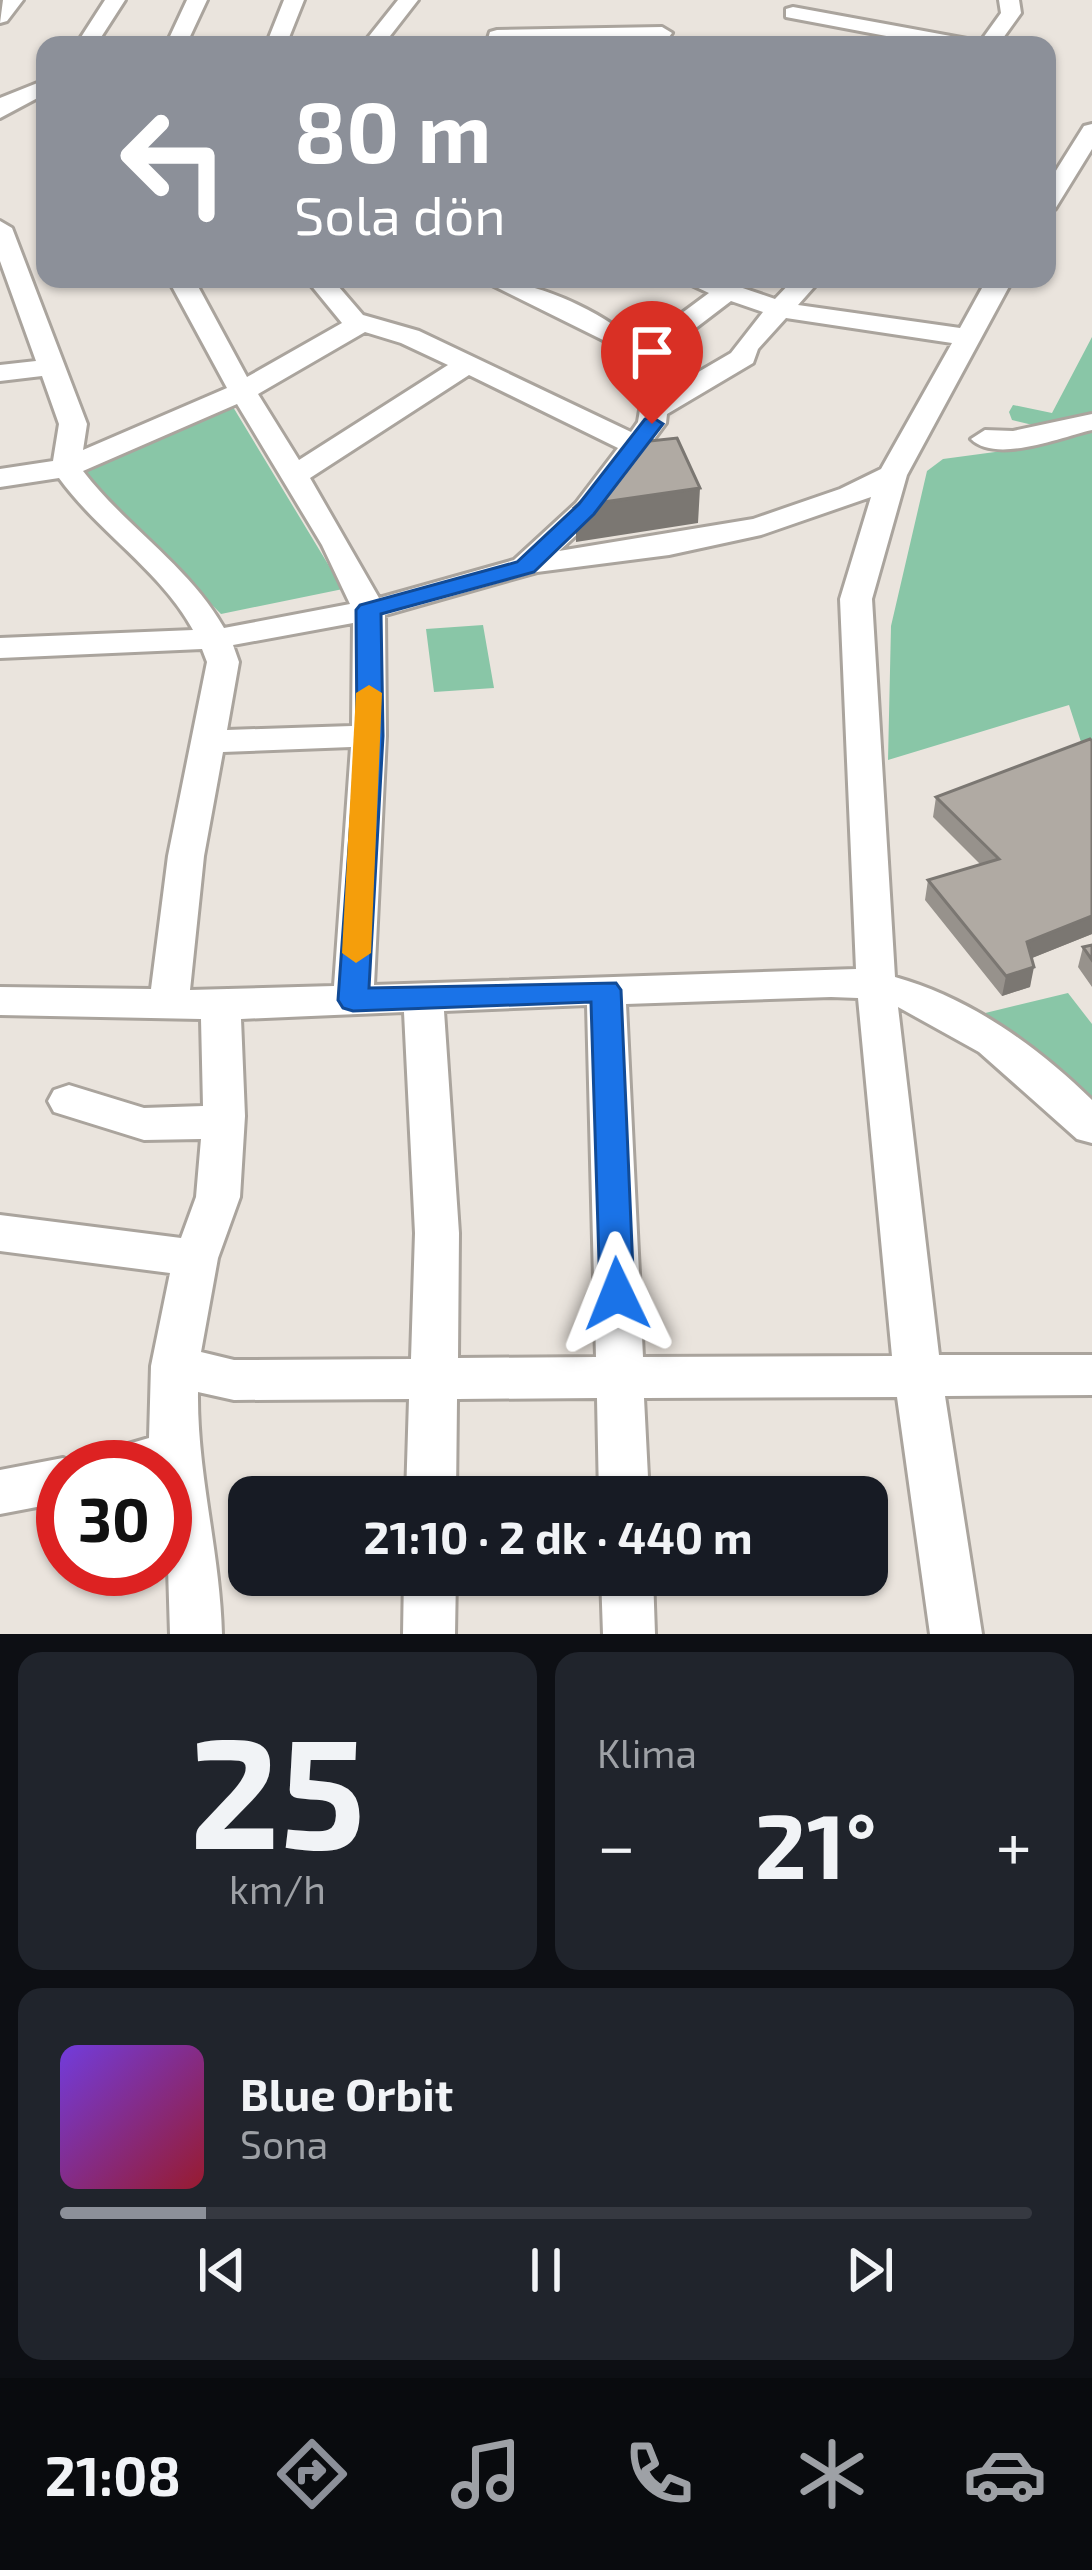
<!DOCTYPE html>
<html lang="tr">
<meta charset="utf-8">
<style>
:root{--surface:#171b24;--page:#20242c;--text:#f1f3f6;--muted:#9ea1a6;--line:#363941;--accent:#8c9099}
body{margin:0;font-family:"Exo 2",sans-serif;background:var(--page);color:var(--text);height:100vh;display:flex;flex-direction:column;font-size:45px;white-space:nowrap}
*{box-sizing:border-box;margin:0}
p{font-size:39px;color:var(--muted)}
.icon{flex:none;width:66px;height:66px;fill:none;stroke:currentColor;stroke-width:2;stroke-linecap:round;stroke-linejoin:round}
.map{position:relative;height:1634px;overflow:hidden}
.panel{display:flex;flex-direction:column;gap:18px;padding:18px;background:#0d0f14;flex:1}
.panel>*{flex:none}
.guide{position:absolute;left:36px;top:36px;width:1020px;height:252px;border-radius:24px;box-shadow:0 3px 9px #0004;background:#8c9099;color:#fff;overflow:hidden}
.speed{position:absolute;left:36px;top:1440px;display:flex;gap:24px;font-size:60px;font-weight:700;text-align:center}
.speed>*{display:grid;place-content:center;width:156px;height:156px;border-radius:50%;background:var(--surface);box-shadow:0 3px 9px #0004;line-height:1}
.speed .limit{border:18px solid #d22;background:#fff;color:#111}
.pin{position:absolute;display:grid;place-items:center;width:102px;height:102px;color:#fff;margin:-123px -51px;border-radius:50% 50% 50% 0;rotate:-45deg;box-shadow:0 0 12px #0007}
.pin .icon{rotate:45deg}
.me{position:absolute;width:132px;margin:-66px;rotate:358deg;stroke-linejoin:round;filter:drop-shadow(0 0 9px #0008)}
.turn{display:flex;align-items:center;gap:42px;height:252px;padding:0 60px;font-size:54px}
.turn .icon{width:156px;height:156px;stroke-width:2.5}
.turn b{display:block;font-size:84px;line-height:102px}
.big{font-size:90px;font-weight:700;line-height:1.1}
.panel .widget{flex:1;display:flex;flex-direction:column;justify-content:center;gap:18px;min-width:0;padding:0 42px;border-radius:24px;background:var(--page)}
.panel .dial{align-items:center;gap:0}
.dial b{font-size:156px;line-height:1}
.song{display:flex;align-items:center;gap:36px}
.cover{width:144px;height:144px;border-radius:18px;background:linear-gradient(135deg,hsl(260 70% 55%),hsl(350 70% 35%))}
.played{height:12px;border-radius:6px;background:linear-gradient(90deg,var(--accent) 15%,var(--line) 15%)}
.keys{display:flex;justify-content:space-around;direction:ltr}
.heat{display:flex;justify-content:space-between;align-items:center;font-size:66px;direction:ltr}
.panel .tiles{flex:1;display:grid;gap:18px;grid-template-columns:1fr 1fr}
.widget:last-child{grid-column:span 2}
.trip{position:absolute;left:228px;top:1476px;width:660px;height:120px;border-radius:24px;background:var(--surface);box-shadow:0 3px 9px #0004;font-weight:700;line-height:120px;text-align:center}
.menu{display:flex;height:192px;justify-content:space-around;align-items:center;background:#090b0e;color:var(--muted)}
.menu .icon{width:84px;height:84px}
.menu .current{color:var(--accent)}
.menu b{font-size:54px;color:var(--text)}
.map>svg:first-child{display:block}
.green{fill:#89c6a7}
.lines{fill:none;stroke-linecap:round;stroke-linejoin:round}
.minor-casing{stroke:#aaa49d;stroke-width:6}
.minor{fill:#fff;fill-rule:evenodd}
.wall{fill:#97928c}
.shaded-wall{fill:#7b7772}
.building{fill:#b0aaa3;stroke:#7b7772;stroke-width:3}
.route{fill:#1a73e8;stroke:#114b97;stroke-width:3}
.slow{fill:#f59e0b}
</style>
<div class="map">
<svg width="1092" height="1634" viewBox="0 0 1092 1634">
<rect width="100%" height="100%" fill="#eae4dd"/>
<!-- green -->
<path class="green" d="M1092,337V412L1041,427L1012,420L1009,412L1013,405L1052,413Z
M230,402L343,589L221,614L81,474Z
M1092,427V752L1082,745L1069,705L888,760L891,626L927,471L943,459L995,452Z
M483,625L494,688L434,692L426,629Z
M1068,993L1092,1024V1105L973,1016Z"/>
<g class="lines">
<!-- minor casing -->
<g class="minor-casing">
<path id="minor" d="M3,0H23L7,21L0,23Z
M105,0H125L96,45H76Z
M187,0H207L186,45H166Z
M284,0H304L286,45H266Z
M398,0H418L383,45H362Z
M999,0H1019L1021,13L998,45H978L1001,13Z
M793,7L967,39L977,45H934L786,17V9Z
M662,27L672,33L669,37L486,45L490,32L497,30Z
M45,80V94L0,118V98Z
M1092,124V149L1055,209L1047,211V185L1084,126Z
M0,221L12,228L87,424L83,450L227,388L168,279H194L247,377L342,323L306,279H332L363,315L419,331L631,432L638,422L645,380L603,340L480,279C532,279 601,310 639,345L709,293L679,279H716L775,299L794,279H821L798,305L960,328L987,279H1013L907,475L872,599L895,977C970,998 1037,1046 1092,1100V1143L1077,1139L979,1052L898,1007L939,1355H1092V1395L945,1396L982,1634H930L897,1397L644,1398L649,1497H599L597,1398L457,1399L456,1497H406L409,1399L234,1400L198,1392C197,1474 220,1552 222,1634H170L165,1467H96L104,1451L149,1438L151,1366L170,1273L0,1251V1215L181,1238L196,1197L201,1139L144,1140L54,1112L48,1101L54,1090L69,1085L144,1108L203,1106L201,1019L0,1015V987L151,989L168,856L207,662L202,649L0,658V638L193,630C161,571 98,532 59,478L0,487V469L53,461L59,424L42,376L0,381V365L36,361L0,261ZM731,301L763,312L731,353L671,388L673,378L655,359ZM786,318L952,343L881,469L840,489L753,519L559,551L598,515L666,423L667,414L753,363L758,349ZM365,332L401,343L448,365L299,460L258,394ZM469,375L618,448L576,503L514,560L379,598L310,478ZM237,404L322,545L350,604L224,628C189,566 126,527 83,471ZM871,497L840,599L856,969L374,985L386,736L385,615L537,572L669,555L761,535ZM353,623L352,726L227,730L239,662L233,645ZM351,747L334,986L190,990L204,856L223,752ZM831,997L858,998L892,1356L643,1357L626,1004ZM587,1005L596,1357L458,1358L459,1233L444,1011ZM404,1012L415,1233L411,1359L234,1360L201,1352L218,1258L240,1197L245,1116L241,1019Z
M1092,414V430C1061,437 996,464 971,439L985,430L1013,431Z
M63,1458L82,1467H63V1502L0,1514V1470Z
M404,1575H456L455,1634H403Z
M601,1575H653L655,1634H603Z"/>
</g>
<!-- minor -->
<use href="#minor" class="minor"/>
</g>
<!-- wall -->
<path class="wall" d="M1092,741V934L1032,958L1030,987L1002,996L925,900L928,880L981,865L933,817L936,797Z
M1083,947L1092,960V987L1078,967Z"/>
<!-- shaded-wall -->
<path class="shaded-wall" d="M700,488L698,523L576,542V506Z
M1092,916V934L1022,962L1027,942Z
M1034,967L1030,987L1002,996L1006,976Z"/>
<!-- building -->
<path class="building" d="M677,438L700,488L576,506L602,482L632,443Z
M1090,739L1092,741V916L1027,942L1034,967L1006,976L928,880L999,859L936,797Z
M1092,945V960L1083,947Z"/>
<!-- route -->
<path class="route" d="M652,417L663,424L594,514L534,572L381,614L383,736L369,988L616,983L621,990L634,1294L629,1304L617,1308L605,1304L600,1294L591,1002L353,1011L343,1008L338,1000L357,736L356,610L360,605L517,562L579,504L645,419Z"/>
<!-- slow -->
<path class="slow" d="M369,685L382,693L371,953L356,963L342,953L356,693Z"/>
</svg>
<div class="speed"><div class="limit">30</div></div>
<div class="pin" style="left:652px;top:424px;background:#d93025"><svg class="icon" aria-label="arrive" viewBox="0 0 24 24"><path d="M6 21V4h12l-3 4 3 4H6"/></svg></div>
<svg class="me" style="left:617px;top:1294px" viewBox="-20 -20 40 40"><path d="M0-17L14 15 0 8-14 15z" fill="#1a73e8" stroke="#fff" stroke-width="4"/></svg>
<div class="trip">21:10 · 2 dk · 440 m</div>
<div class="guide">
<div class="turn"><svg class="icon" aria-label="left" viewBox="0 0 24 24"><path d="M17 20v-9H6M10 6l-5 5 5 5"/></svg><div><b>80 m</b>Sola dön</div></div>
</div>
</div>
<section class="panel">
<div class="tiles">
<div class="widget dial"><b>25</b><p>km/h</p></div>
<div class="widget"><p>Klima</p>
<div class="heat"><a>−</a><b class="big">21°</b><a>+</a></div>
</div>
<div class="widget">
<div class="song"><i class="cover"></i><div><b>Blue Orbit</b><p>Sona</p></div></div>
<div class="played"></div>
<div class="keys"><svg class="icon" aria-label="previous" viewBox="0 0 24 24"><path d="M18 5L8 12l10 7zM5 5v14"/></svg><svg class="icon" aria-label="pause" viewBox="0 0 24 24"><path d="M8 5v14M16 5v14"/></svg><svg class="icon" aria-label="next" viewBox="0 0 24 24"><path d="M6 5l10 7-10 7zM19 5v14"/></svg></div>
</div>
</div>
</section>
<nav class="menu">
<b>21:08</b>
<svg class="icon current" aria-label="directions" viewBox="0 0 24 24"><path d="M12 3l9 9-9 9-9-9zM9 14v-3h6M13 9l2 2-2 2"/></svg>
<svg class="icon" aria-label="music" viewBox="0 0 24 24"><path d="M9 18V5l10-2v13"/><circle cx="6" cy="18" r="3"/><circle cx="16" cy="16" r="3"/></svg>
<svg class="icon" aria-label="phone" viewBox="0 0 24 24"><path d="M5 4h4l2 5-3 2q2 4 5 5l2-3 5 2v4C11 20 4 13 5 4z"/></svg>
<svg class="icon" aria-label="climate" viewBox="0 0 24 24"><path d="M12 3v18M4 7l16 10M4 17L20 7"/></svg>
<svg class="icon" aria-label="car" viewBox="0 0 24 24"><path d="M5 17H2v-5l4-1 3-4h7l3 4 3 1v5h-3M9 17h6M6 11h13"/><circle cx="7" cy="17" r="2"/><circle cx="17" cy="17" r="2"/></svg>
</nav>
